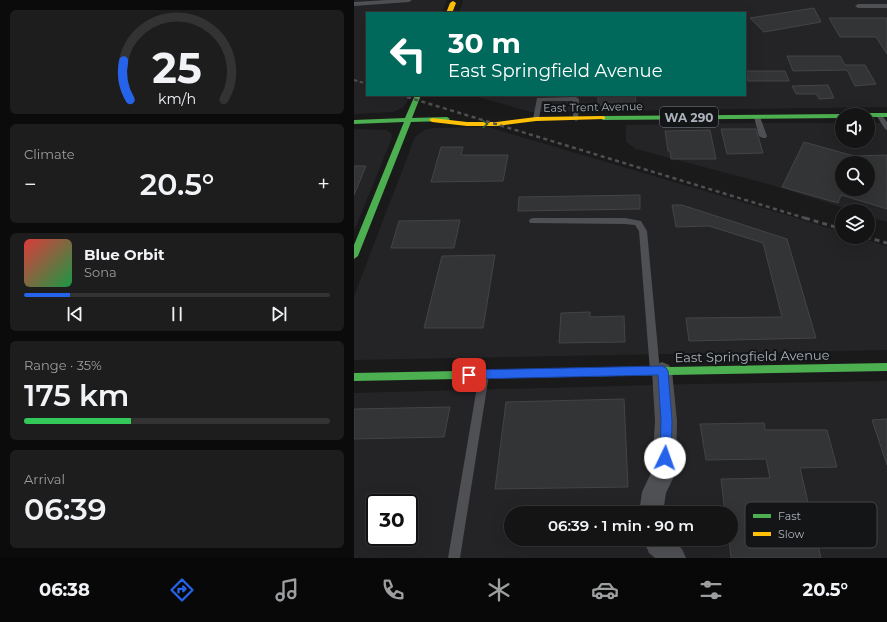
<!DOCTYPE html>
<meta charset="utf-8">
<style>
:root{--surface:#141414;--page:#1d1d1d;--text:#f1f3f6;--muted:#9d9ea0;--line:#333334;--accent:#2563eb}
body{margin:0;font-family:Montserrat,sans-serif;background:var(--page);color:var(--text);height:100vh;display:flex;flex-direction:column;font-size:15px;white-space:nowrap}
*{box-sizing:border-box;margin:0}
p{font-size:13px;color:var(--muted)}
.icon{flex:none;width:22px;height:22px;fill:none;stroke:currentColor;stroke-width:2;stroke-linecap:round;stroke-linejoin:round}
.map{position:relative;flex:1;overflow:hidden}
.panel{display:flex;flex-direction:column;gap:10px;padding:10px;background:#0b0b0b;width:354px}
.panel>*{flex:none}
.top-card{position:absolute;left:12px;top:12px;width:380px;height:84px;border-radius:0px;box-shadow:0 4px 16px #0002,0 0 0 1px var(--line);background:#00695c;color:#fff;overflow:hidden}
.buttons{position:absolute;left:481px;top:108px;display:grid;gap:8px}
.buttons a{display:grid;place-items:center;width:40px;height:40px;border-radius:50%;background:var(--surface);box-shadow:0 4px 16px #0002,0 0 0 1px var(--line);font-size:20px}
.speed{position:absolute;left:12px;top:494px;display:flex;gap:8px;font-size:20px;font-weight:700;text-align:center}
.speed>*{display:grid;place-content:center;width:52px;height:52px;border-radius:50%;background:var(--surface);box-shadow:0 4px 16px #0002,0 0 0 1px var(--line);line-height:1}
.speed .limit{border:2px solid #111;border-radius:6px;background:#fff;color:#111}
.pin{position:absolute;display:grid;place-items:center;width:34px;height:34px;color:#fff;margin:-17px;border-radius:8px;box-shadow:0 2px 6px #0006}
.me{position:absolute;width:44px;margin:-22px;rotate:3deg;stroke-linejoin:round;filter:drop-shadow(0 0 3px #0008)}
.turn{display:flex;align-items:center;gap:14px;height:84px;padding:0 16px;font-size:18px}
.turn .icon{width:52px;height:52px;stroke-width:2.5}
.turn b{display:block;font-size:28px;line-height:34px}
.big{font-size:30px;font-weight:600;line-height:1.1}
.panel .widget{flex:1;display:flex;flex-direction:column;justify-content:center;gap:6px;min-width:0;padding:0 14px;border-radius:6px;background:var(--page)}
.panel .dial{align-items:center;gap:0}
.dial svg{height:104px;overflow:visible;fill:none;stroke:var(--line);stroke-width:7;stroke-linecap:round;text-anchor:middle}
.dial text{fill:var(--text);stroke:none}
.song{display:flex;align-items:center;gap:12px}
.cover{width:48px;height:48px;border-radius:6px;background:linear-gradient(135deg,hsl(0 70% 55%),hsl(140 70% 35%))}
.played{height:4px;border-radius:2px;background:linear-gradient(90deg,var(--accent) 15%,var(--line) 15%)}
.keys{display:flex;justify-content:space-around;direction:ltr}
.heat{display:flex;justify-content:space-between;align-items:center;font-size:22px;direction:ltr}
.charge{height:6px;border-radius:3px;background:linear-gradient(90deg,#34c759 35%,var(--line) 0)}
.trip{position:absolute;left:150px;top:506px;width:234px;height:40px;border-radius:20px;background:var(--surface);box-shadow:0 4px 16px #0002,0 0 0 1px var(--line);font-weight:600;line-height:40px;text-align:center}
.tab-bar{display:flex;height:64px;justify-content:space-around;align-items:center;background:#080808;color:var(--muted)}
.tab-bar .icon{width:28px;height:28px}
.tab-bar .current{color:var(--accent)}
.tab-bar b{font-size:18px;color:var(--text)}
main{display:flex;flex:1;min-height:0}
.map>svg:first-child{display:block}
.built{fill:#242427;fill-rule:evenodd}
.building{fill:#333435;stroke:#434447;fill-rule:evenodd}
.lines{fill:none;stroke-linecap:round;stroke-linejoin:round}
.lane{fill:#4e5054;fill-rule:evenodd}
.street{fill:#4e5054;fill-rule:evenodd}
.fast{fill:#4caf50;fill-rule:evenodd}
.slow{fill:#ffc107;fill-rule:evenodd}
.rail-far2{stroke:#4e5052;stroke-width:2;stroke-dasharray:3.5 2.5;stroke-linecap:butt}
.rail-far1{stroke:#4e5052;stroke-width:2.5;stroke-dasharray:4 3.5;stroke-linecap:butt}
.rail{stroke:#4e5052;stroke-width:3;stroke-dasharray:5 4;stroke-linecap:butt}
.oneway{stroke:#2d5a31}
.route{fill:#2563eb;stroke:#184099}
.labels{text-anchor:middle;dominant-baseline:central;stroke-width:4;stroke-linejoin:round;paint-order:stroke}
.far-street-label{font-size:11px;fill:#acb2bb;stroke:#141517}
.shield{fill:#141517;stroke:#7e838a;stroke-width:1}
.shield-label{font-size:12px;font-weight:bold;fill:#acb2bb}
.street-label{font-size:13px;fill:#acb2bb;stroke:#141517}
.key{fill:#141517;stroke:#424448;stroke-width:1}
.key-label{font-size:11px;fill:#acb2bb}
</style>
<main>
<section class="panel">
<div class="widget dial"><svg viewBox="0 0 100 80">
<path d="M14 69A42 42 0 1 1 86 69"/>
<path d="M14 69A42 42 0 0 1 9 39" stroke="#2563eb"/>
<text x="50" y="56" font-size="32" font-weight="700">25</text>
<text x="50" y="72" font-size="11">km/h</text>
</svg></div>
<div class="widget"><p>Climate</p>
<div class="heat"><a>−</a><b class="big">20.5°</b><a>+</a></div>
</div>
<div class="widget">
<div class="song"><i class="cover"></i><div><b>Blue Orbit</b><p>Sona</p></div></div>
<div class="played"></div>
<div class="keys"><svg class="icon" aria-label="previous" viewBox="0 0 24 24"><path d="M18 5L8 12l10 7zM5 5v14"/></svg><svg class="icon" aria-label="pause" viewBox="0 0 24 24"><path d="M8 5v14M16 5v14"/></svg><svg class="icon" aria-label="next" viewBox="0 0 24 24"><path d="M6 5l10 7-10 7zM19 5v14"/></svg></div>
</div>
<div class="widget"><p>Range · 35%</p><b class="big">175 km</b><div class="charge"></div></div>
<div class="widget"><p>Arrival</p><b class="big">06:39</b></div>
</section>
<div class="map">
<svg width="533" height="558" viewBox="0 0 533 558">
<rect width="100%" height="100%" fill="#1a1a1b"/>
<!-- built -->
<path class="built" d="M0,0H93L88,13H13V95H56L50,107L39,112L0,114Z
M109,0H533V107L177,112L117,95H391V13H105Z
M402,123H488V141H514V123H533V222L514,216V211H499L421,186L282,149L272,142V125ZM488,163H514V189H488Z
M134,127L439,217L488,232V237H504L533,246V350L0,360V296L61,137L70,130L79,128Z
M0,129L32,130L37,133L38,138L0,231Z
M533,381V558H0V393L337,384ZM21,503H55V537H21ZM157,513H377V539H157Z"/>
<!-- building -->
<path class="building" d="M460,8L467,22L410,32L396,18Z
M475,18H533V54L522,37H486Z
M433,56H486L491,65H511L522,84L501,86L493,70L439,71Z
M391,71H431L435,81H394Z
M474,85L480,98L465,99L463,94H442L438,86Z
M244,95H281L282,105H244Z
M367,129H402L409,153L373,154Z
M356,130L362,159H317L316,151H314L311,131Z
M450,142L500,156L533,155V209L487,195L484,203L428,187ZM488,163H514V189H488Z
M87,147H109L107,155H154L149,181L77,182Z
M0,166H12L0,195Z
M286,195V209L164,211L165,197Z
M318,205H328L433,239L462,338L335,341L332,318L428,317L409,243L355,226L322,227Z
M106,220L100,248H37L45,221Z
M141,255L129,328H70L88,256Z
M236,312V317L270,316L271,342L205,343L207,313Z
M270,399L274,487L141,489L152,402Z
M96,407L90,437L0,439V409Z
M533,419V465L518,420Z
M410,423L411,430H473L483,467L446,468L467,558H377L375,539H377V513H371L367,479L416,478L412,459L352,460L346,424Z"/>
<g class="lines">
<!-- lane -->
<path class="lane" d="M33,0H58L55,2L0,6V2Z
M533,4V8H504L501,6L504,4Z
M222,97L225,99L224,120L222,121L219,119V101H188L185,119L182,121L179,119L183,98Z
M525,113L527,114L533,122V130L531,129L522,115Z
M403,115L406,117L413,136L412,138H409L405,136L400,117Z
M179,218H271L287,221L293,231L306,371L305,374L301,375L297,374L296,371L285,231L281,225L271,224L176,223L175,221L176,219Z
M130,371L134,372L135,375L106,558H94L125,375L126,372Z"/>
<!-- street -->
<path class="street" d="M308,362L315,365L318,371L323,421L322,472L312,493L309,513H285L288,492L298,471L301,421L298,371L301,365Z
M289,539H317L328,549L332,558H301L295,553Z"/>
<!-- fast -->
<path class="fast" d="M61,95H67L58,118L93,117L96,119L93,121L57,122L4,256L0,259V245L50,122L0,124V120L51,118Z
M514,113H533V117H514V115H511Z
M488,114L491,115H488V118L249,120L246,118L249,116Z
M533,363V371L0,381V373Z"/>
<!-- slow -->
<path class="slow" d="M99,1L102,3L98,13H92L96,3Z
M249,116L251,117V119L182,121L143,126H113L78,122L75,120L78,118L113,122H143L182,117Z"/>
<!-- rail-far2 -->
<path class="rail-far2" d="M0,80L13,84
M48,95L56,98"/>
<!-- rail-far1 -->
<path class="rail-far1" d="M53,97L454,219"/>
<!-- rail -->
<path class="rail" d="M451,218L488,229
M512,237L533,243"/>
</g>
<!-- one-way arrows -->
<defs><path id="oneway-chevron" d="M-2-3.5L2.5 0L-2 3.5" fill="none" stroke-width="1.6" stroke-linecap="round" stroke-linejoin="round"/></defs>
<use class="oneway" href="#oneway-chevron" transform="translate(131 124) rotate(-1)"/>
<!-- route -->
<path class="route" d="M308,366L312,368L314,371L318,421L317,458L315,462L311,464L307,462L306,458L307,421L304,375L115,379L112,378L110,375L112,372L115,370Z"/>
<g class="labels">
<!-- far-street labels -->
<g class="far-street-label">
<text transform="translate(239 107) rotate(-1)">East Trent Avenue</text>
</g>
<!-- shield labels -->
<rect class="shield" x="306" y="107" width="58" height="20" rx="3"/>
<g class="shield-label">
<text x="335" y="117">WA 290</text>
</g>
<!-- street labels -->
<g class="street-label">
<text transform="translate(398 356) rotate(-1)">East Springfield Avenue</text>
</g>
</g>
<!-- legend -->
<rect x="391" y="502" width="132" height="46" rx="6" class="key"/>
<rect x="399" y="514" width="18" height="4" fill="#4caf50"/>
<rect x="399" y="532" width="18" height="4" fill="#ffc107"/>
<g class="key-label">
<text x="424" y="520">Fast</text>
<text x="424" y="538">Slow</text>
</g>
</svg>
<div class="buttons">
<a><svg class="icon" aria-label="sound" viewBox="0 0 24 24"><path d="M4 9h4l5-4v14l-5-4H4zM17 9q2 3 0 6"/></svg></a>
<a><svg class="icon" aria-label="search" viewBox="0 0 24 24"><circle cx="10" cy="10" r="6"/><path d="M15 15l6 6"/></svg></a>
<a><svg class="icon" aria-label="layers" viewBox="0 0 24 24"><path d="M12 4l9 5-9 5-9-5zM3 14l9 5 9-5"/></svg></a>
</div>
<div class="speed"><div class="limit">30</div></div>
<div class="pin" style="left:115px;top:375px;background:#d93025"><svg class="icon" aria-label="arrive" viewBox="0 0 24 24"><path d="M6 21V4h12l-3 4 3 4H6"/></svg></div>
<svg class="me" style="left:311px;top:458px" viewBox="-20 -20 40 40"><circle r="19" fill="#fff"/><path d="M0-13L10 11 0 6-10 11z" fill="#2563eb"/></svg>
<div class="trip">06:39 · 1 min · 90 m</div>
<div class="top-card">
<div class="turn"><svg class="icon" aria-label="left" viewBox="0 0 24 24"><path d="M17 20v-9H6M10 6l-5 5 5 5"/></svg><div><b>30 m</b>East Springfield Avenue</div></div>
</div>
</div>
</main>
<nav class="tab-bar">
<b>06:38</b>
<svg class="icon current" aria-label="directions" viewBox="0 0 24 24"><path d="M12 3l9 9-9 9-9-9zM9 14v-3h6M13 9l2 2-2 2"/></svg>
<svg class="icon" aria-label="music" viewBox="0 0 24 24"><path d="M9 18V5l10-2v13"/><circle cx="6" cy="18" r="3"/><circle cx="16" cy="16" r="3"/></svg>
<svg class="icon" aria-label="phone" viewBox="0 0 24 24"><path d="M5 4h4l2 5-3 2q2 4 5 5l2-3 5 2v4C11 20 4 13 5 4z"/></svg>
<svg class="icon" aria-label="climate" viewBox="0 0 24 24"><path d="M12 3v18M4 7l16 10M4 17L20 7"/></svg>
<svg class="icon" aria-label="car" viewBox="0 0 24 24"><path d="M5 17H2v-5l4-1 3-4h7l3 4 3 1v5h-3M9 17h6M6 11h13"/><circle cx="7" cy="17" r="2"/><circle cx="17" cy="17" r="2"/></svg>
<svg class="icon" aria-label="filters" viewBox="0 0 24 24"><path d="M4 7h16M4 17h16"/><circle cx="9" cy="7" r="2"/><circle cx="15" cy="17" r="2"/></svg>
<b>20.5°</b>
</nav>
